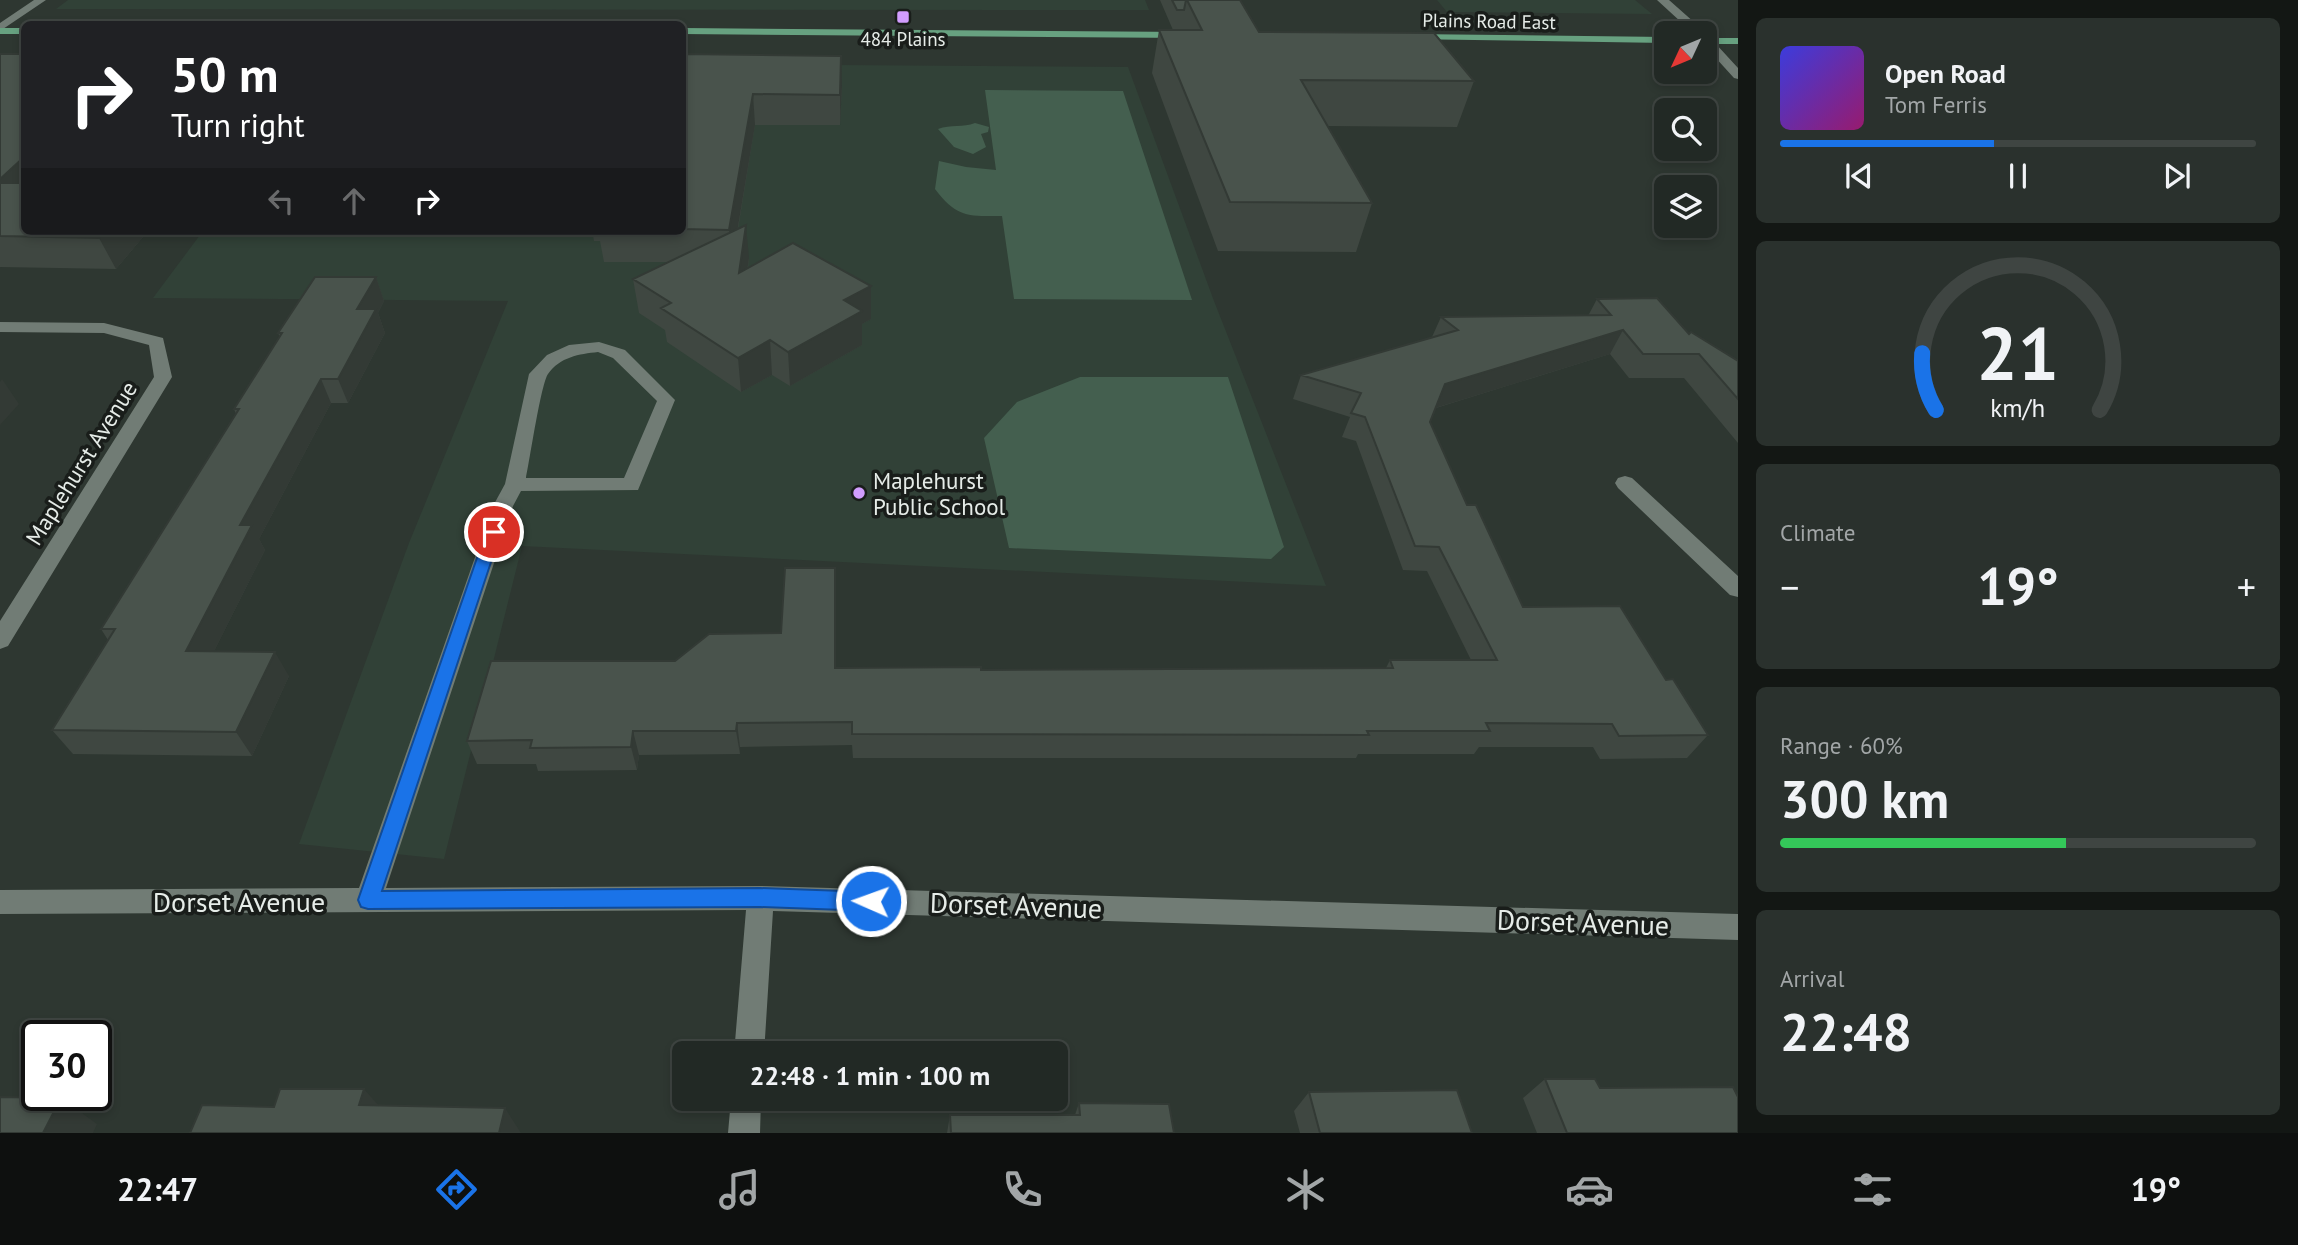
<!DOCTYPE html>
<meta charset="utf-8">
<style>
:root{--surface:#222925;--page:#2a312d;--text:#f1f3f6;--muted:#a2a6a7;--line:#3f4542;--accent:#1a73e8}
body{margin:0;font-family:"PT Sans",sans-serif;background:var(--page);color:var(--text);height:100vh;display:flex;flex-direction:column;font-size:26px;white-space:nowrap}
*{box-sizing:border-box;margin:0}
p{font-size:23px;color:var(--muted)}
.icon{flex:none;width:38px;height:38px;fill:none;stroke:currentColor;stroke-width:2;stroke-linecap:round;stroke-linejoin:round}
.map{position:relative;flex:1;overflow:hidden}
.drawer{display:flex;flex-direction:column;gap:18px;padding:18px;background:#131714;width:560px}
.drawer>*{flex:none}
.top-card{position:absolute;left:21px;top:21px;width:665px;height:214px;border-radius:10px;box-shadow:0 4px 10px #0003,0 0 0 2px var(--line);background:#202124;color:#fff;overflow:hidden}
.needle{width:46px;rotate:226deg}
.buttons{position:absolute;left:1654px;top:21px;display:grid;gap:14px}
.buttons a{display:grid;place-items:center;width:63px;height:63px;border-radius:10px;background:var(--surface);box-shadow:0 4px 10px #0003,0 0 0 2px var(--line);font-size:35px}
.speed{position:absolute;left:21px;top:1020px;display:flex;gap:14px;font-size:35px;font-weight:700;text-align:center}
.speed>*{display:grid;place-content:center;width:91px;height:91px;border-radius:50%;background:var(--surface);box-shadow:0 4px 10px #0003,0 0 0 2px var(--line);line-height:1}
.speed .limit{border:4px solid #111;border-radius:10px;background:#fff;color:#111}
.pin{position:absolute;display:grid;place-items:center;width:60px;height:60px;color:#fff;margin:-30px;border:4px solid #fff;border-radius:50%;box-shadow:0 2px 7px #0007}
.me{position:absolute;width:77px;margin:-38px;rotate:272deg;stroke-linejoin:round;filter:drop-shadow(0 0 5px #0008)}
.turn{display:flex;align-items:center;gap:24px;height:147px;padding:0 35px;font-size:32px}
.turn .icon{width:91px;height:91px;stroke-width:2.5}
.turn b{display:block;font-size:49px;line-height:60px}
.lanes{display:flex;align-items:center;height:66px;padding:0 35px;background:#0003;justify-content:center;gap:35px;direction:ltr}
.lanes .off{opacity:.35}
.big{font-size:52px;font-weight:800;line-height:1.1}
.drawer .tile{flex:1;display:flex;flex-direction:column;justify-content:center;gap:10px;min-width:0;padding:0 24px;border-radius:10px;background:var(--page)}
.drawer .dial{align-items:center;gap:0}
.dial svg{height:182px;overflow:visible;fill:none;stroke:var(--line);stroke-width:7;stroke-linecap:round;text-anchor:middle}
.dial text{fill:var(--text);stroke:none}
.song{display:flex;align-items:center;gap:21px}
.cover{width:84px;height:84px;border-radius:10px;background:linear-gradient(135deg,hsl(240 70% 55%),hsl(320 70% 35%))}
.played{height:7px;border-radius:4px;background:linear-gradient(90deg,var(--accent) 45%,var(--line) 45%)}
.keys{display:flex;justify-content:space-around;direction:ltr}
.heat{display:flex;justify-content:space-between;align-items:center;font-size:38px;direction:ltr}
.charge{height:10px;border-radius:5px;background:linear-gradient(90deg,#34c759 60%,var(--line) 0)}
.trip{position:absolute;left:672px;top:1041px;width:396px;height:70px;border-radius:10px;background:var(--surface);box-shadow:0 4px 10px #0003,0 0 0 2px var(--line);font-weight:800;line-height:70px;text-align:center}
.dock{display:flex;height:112px;justify-content:space-around;align-items:center;background:#0e100f;color:var(--muted)}
.dock .icon{width:49px;height:49px}
.dock .selected{color:var(--accent)}
.dock b{font-size:32px;color:var(--text)}
main{display:flex;flex:1;min-height:0}
.map>svg:first-child{display:block}
.built{fill:#314137}
.green{fill:#445f4f}
.lines{fill:none;stroke-linecap:round;stroke-linejoin:round}
.minor{fill:#717c75;fill-rule:evenodd}
.major{fill:#67a180;fill-rule:evenodd}
.wall{fill:#3f4741}
.shaded-wall{fill:#333a35}
.building{fill:#49534c;stroke:#333a35;stroke-width:2}
.route{fill:#1a73e8;stroke:#114b97;stroke-width:2}
.poi-dot{fill:#d19dfe;stroke:#191d1a;stroke-width:2.5}
.labels{text-anchor:middle;dominant-baseline:central;stroke-width:7;stroke-linejoin:round;paint-order:stroke}
.far-street-label{font-size:19px;fill:#e6ece8;stroke:#191d1a}
.far-poi-label{font-size:19px;fill:#e6ece8;stroke:#191d1a}
.street-label{font-size:23px;fill:#e6ece8;stroke:#191d1a}
.poi-label{font-size:23px;fill:#e6ece8;stroke:#191d1a;text-anchor:start}
.near-street-label{font-size:28px;fill:#e6ece8;stroke:#191d1a}
</style>
<main>
<div class="map">
<svg width="1738" height="1133" viewBox="0 0 1738 1133">
<rect width="100%" height="100%" fill="#2e3731"/>
<!-- built -->
<path class="built" d="M68,0H1145L1149,10L56,9Z
M1437,0H1635L1652,14L1447,12Z
M683,64L1128,67L1214,301L1326,586L522,546L444,859L299,844L409,543L508,301L153,298L203,231H682Z"/>
<!-- green -->
<path class="green" d="M985,90L1123,91L1192,300L1014,299L1002,216C968,216 957,218 935,189L939,161L966,167L996,170Z
M975,123L989,127L988,132L981,134L986,147L973,154L954,147L938,129C951,124 963,128 975,123Z
M1080,377H1228L1284,547L1271,559L1009,548L984,438L1017,402Z"/>
<g class="lines">
<!-- minor -->
<path class="minor" d="M34,0H46L0,31V23Z
M1657,0H1669L1704,31L1738,68V79L1734,78L1704,45V33H1693Z
M0,322L104,323L163,338L172,377L8,646L0,649V621L154,377L149,345L104,333L0,332Z
M599,342L625,350L675,400L638,490L521,491L513,506L386,888L760,886L1738,914V940L773,911L764,1054H734L746,910L0,914V890L359,888L493,506L505,484L529,374L547,355L569,345ZM598,352L613,358L657,401L624,478H526C530,459 541,384 548,374C560,357 579,354 598,352Z
M1625,476L1632,478L1738,576V597L1730,595L1618,488L1615,483L1618,478Z
M731,1099H761L760,1133H728Z"/>
<!-- major -->
<path class="major" d="M0,28H24V34H0Z
M682,28L1188,32L1194,35L1188,38L682,34Z
M1409,34L1666,37V43L1405,39V35Z
M1704,38H1738V44H1704Z"/>
</g>
<!-- wall -->
<path class="wall" d="M1160,0H1240L1259,32L1474,81L1457,127L1328,126L1372,203L1356,252L1218,251L1152,73L1159,30H1173Z
M0,54L24,231H148L116,269L0,267Z
M682,54L842,85L840,125H755L738,229L749,258L748,268L871,286V319L862,324V345L790,386L772,375L741,392L667,342L665,330L639,313L633,279L668,262H604L600,241H594L592,231H682Z
M376,277L384,301L378,313L385,333L348,403H331L259,539L265,550L214,651L289,676L252,756L73,754L52,730L108,640L101,629L236,414L234,409L280,337L278,333Z
M1597,299L1689,334L1738,361V443L1684,378H1629L1610,354L1436,408L1430,422L1467,505L1523,607L1666,680L1708,735L1687,758L1600,759L1593,747H1479L1474,754H1358L1356,758H853L852,745L740,747V754L639,755L637,770L538,771L536,764H477L467,741L675,661L781,633L836,592V668L981,670L1386,668L1390,660H1471L1427,571L1403,570L1356,441L1342,437L1350,417L1293,399L1301,375L1432,337L1441,317L1588,316Z
M1545,1079L1600,1088L1738,1133H1537L1523,1098Z
M1309,1092L1472,1133H1300L1294,1111Z
M1079,1103L1174,1133H947L950,1115H1075Z"/>
<!-- shaded-wall -->
<path class="shaded-wall" d="M841,56L842,85L840,125V95Z
M753,94L755,125L732,262L729,230Z
M24,157V203L0,191V179Z
M746,225L749,258L742,306L739,273Z
M105,231H148L116,269L99,238Z
M376,277L384,301L378,313L385,333L348,403L338,379L357,309Z
M871,286V319L862,324V345L790,386L788,352L844,300Z
M1623,330L1610,354L1435,408L1445,384Z
M770,340L772,375L741,392L738,358Z
M2,379L19,404L0,425V382Z
M321,379L331,403L259,539L265,550L202,675L186,651L240,525Z
M835,568L836,592V692L835,668Z
M275,652L289,676L252,756L236,732Z
M737,723L740,747V754L736,731Z
M633,731L639,755L637,770L631,747Z
M364,1089L387,1115L359,1105Z
M61,1098L97,1124L93,1133H43Z
M505,1108L521,1133H499Z"/>
<!-- building -->
<path class="building" d="M1172,0H1186L1184,10H1177Z
M1187,0H1240L1259,32L1434,33L1474,81L1301,80L1372,203L1230,202L1159,30H1202Z
M0,54H24V157L0,179Z
M682,54L841,56L840,95L753,94L729,230L682,229Z
M0,183H24V231H105L99,238L0,236Z
M746,225L739,273L793,243L871,286L844,300L862,311L788,352L770,340L738,358L661,308L671,303L633,279Z
M315,277H376L357,309H376L338,379H321L240,525H252L186,651L275,652L236,732L52,730L115,629H101L239,409H234L282,333H278Z
M1657,298L1689,334L1691,332L1738,361V399L1699,354H1643L1623,330L1445,384L1430,422L1467,505H1476L1523,607L1620,606L1666,680L1673,679L1708,735L1619,736L1612,724L1486,723L1490,731H1367L1369,735L852,734V722L737,723L736,731H633L631,747L530,748L532,740L467,741L491,661H675L709,634L781,633L785,568H835V668L981,667V670L1393,668L1390,660H1497L1439,547L1415,546L1365,417L1351,413L1361,393L1301,375L1458,330L1441,317L1611,315L1597,299Z
M1545,1079H1595L1600,1088L1733,1087L1738,1097V1133H1567Z
M280,1089H364L359,1105L505,1108L499,1133H190L202,1105L274,1107Z
M1457,1090L1472,1133H1320L1309,1092Z
M0,1097L61,1098L43,1133H0Z
M1079,1103L1169,1104L1174,1133H951L950,1115H1080Z"/>
<!-- route -->
<path class="route" d="M494,527L501,532L382,891L760,888L871,892L879,894L882,901L879,908L871,911L760,907L368,909L361,907L358,900L486,532Z"/>
<!-- markers -->
<g class="poi-dot">
<rect x="896" y="10" width="14" height="14" rx="3.5"/>
<circle cx="859" cy="493" r="7"/>
</g>
<g class="labels">
<!-- far-street labels -->
<g class="far-street-label">
<text transform="translate(1489 21) rotate(1)">Plains Road East</text>
</g>
<!-- far-poi labels -->
<g class="far-poi-label">
<text x="903" y="39">484 Plains</text>
</g>
<!-- street labels -->
<g class="street-label">
<text transform="translate(81 463) rotate(-58)">Maplehurst Avenue</text>
</g>
<!-- poi labels -->
<g class="poi-label">
<text x="873" y="480">Maplehurst<tspan x="873" dy="26">Public School</tspan></text>
</g>
<!-- near-street labels -->
<g class="near-street-label">
<text x="239" y="901">Dorset Avenue</text>
<text transform="translate(1016 905) rotate(2)">Dorset Avenue</text>
<text transform="translate(1583 922) rotate(2)">Dorset Avenue</text>
</g>
</g>
</svg>
<div class="buttons">
<a><svg class="needle" viewBox="-14 -14 28 28"><path d="M0-13l5 13h-10z" fill="#e53935"/><path d="M0 13l5-13h-10z" fill="#a2a6a7"/></svg></a>
<a><svg class="icon" aria-label="search" viewBox="0 0 24 24"><circle cx="10" cy="10" r="6"/><path d="M15 15l6 6"/></svg></a>
<a><svg class="icon" aria-label="layers" viewBox="0 0 24 24"><path d="M12 4l9 5-9 5-9-5zM3 14l9 5 9-5"/></svg></a>
</div>
<div class="speed"><div class="limit">30</div></div>
<div class="pin" style="left:494px;top:532px;background:#d93025"><svg class="icon" aria-label="arrive" viewBox="0 0 24 24"><path d="M6 21V4h12l-3 4 3 4H6"/></svg></div>
<svg class="me" style="left:871px;top:901px" viewBox="-20 -20 40 40"><circle r="17" fill="#1a73e8" stroke="#fff" stroke-width="3"/><path d="M0-11L8 9 0 5-8 9z" fill="#fff"/></svg>
<div class="trip">22:48 · 1 min · 100 m</div>
<div class="top-card">
<div class="turn"><svg class="icon" aria-label="right" viewBox="0 0 24 24"><path d="M7 20v-9h11M14 6l5 5-5 5"/></svg><div><b>50 m</b>Turn right</div></div>
<div class="lanes"><svg class="icon off" aria-label="left" viewBox="0 0 24 24"><path d="M17 20v-9H6M10 6l-5 5 5 5"/></svg><svg class="icon off" aria-label="ahead" viewBox="0 0 24 24"><path d="M12 20V5M6 11l6-6 6 6"/></svg><svg class="icon" aria-label="right" viewBox="0 0 24 24"><path d="M7 20v-9h11M14 6l5 5-5 5"/></svg></div>
</div>
</div>
<section class="drawer">
<div class="tile">
<div class="song"><i class="cover"></i><div><b>Open Road</b><p>Tom Ferris</p></div></div>
<div class="played"></div>
<div class="keys"><svg class="icon" aria-label="previous" viewBox="0 0 24 24"><path d="M18 5L8 12l10 7zM5 5v14"/></svg><svg class="icon" aria-label="pause" viewBox="0 0 24 24"><path d="M8 5v14M16 5v14"/></svg><svg class="icon" aria-label="next" viewBox="0 0 24 24"><path d="M6 5l10 7-10 7zM19 5v14"/></svg></div>
</div>
<div class="tile dial"><svg viewBox="0 0 100 80">
<path d="M14 69A42 42 0 1 1 86 69"/>
<path d="M14 69A42 42 0 0 1 8 44" stroke="#1a73e8"/>
<text x="50" y="56" font-size="32" font-weight="700">21</text>
<text x="50" y="72" font-size="11">km/h</text>
</svg></div>
<div class="tile"><p>Climate</p>
<div class="heat"><a>−</a><b class="big">19°</b><a>+</a></div>
</div>
<div class="tile"><p>Range · 60%</p><b class="big">300 km</b><div class="charge"></div></div>
<div class="tile"><p>Arrival</p><b class="big">22:48</b></div>
</section>
</main>
<nav class="dock">
<b>22:47</b>
<svg class="icon selected" aria-label="directions" viewBox="0 0 24 24"><path d="M12 3l9 9-9 9-9-9zM9 14v-3h6M13 9l2 2-2 2"/></svg>
<svg class="icon" aria-label="music" viewBox="0 0 24 24"><path d="M9 18V5l10-2v13"/><circle cx="6" cy="18" r="3"/><circle cx="16" cy="16" r="3"/></svg>
<svg class="icon" aria-label="phone" viewBox="0 0 24 24"><path d="M5 4h4l2 5-3 2q2 4 5 5l2-3 5 2v4C11 20 4 13 5 4z"/></svg>
<svg class="icon" aria-label="climate" viewBox="0 0 24 24"><path d="M12 3v18M4 7l16 10M4 17L20 7"/></svg>
<svg class="icon" aria-label="car" viewBox="0 0 24 24"><path d="M5 17H2v-5l4-1 3-4h7l3 4 3 1v5h-3M9 17h6M6 11h13"/><circle cx="7" cy="17" r="2"/><circle cx="17" cy="17" r="2"/></svg>
<svg class="icon" aria-label="filters" viewBox="0 0 24 24"><path d="M4 7h16M4 17h16"/><circle cx="9" cy="7" r="2"/><circle cx="15" cy="17" r="2"/></svg>
<b>19°</b>
</nav>
